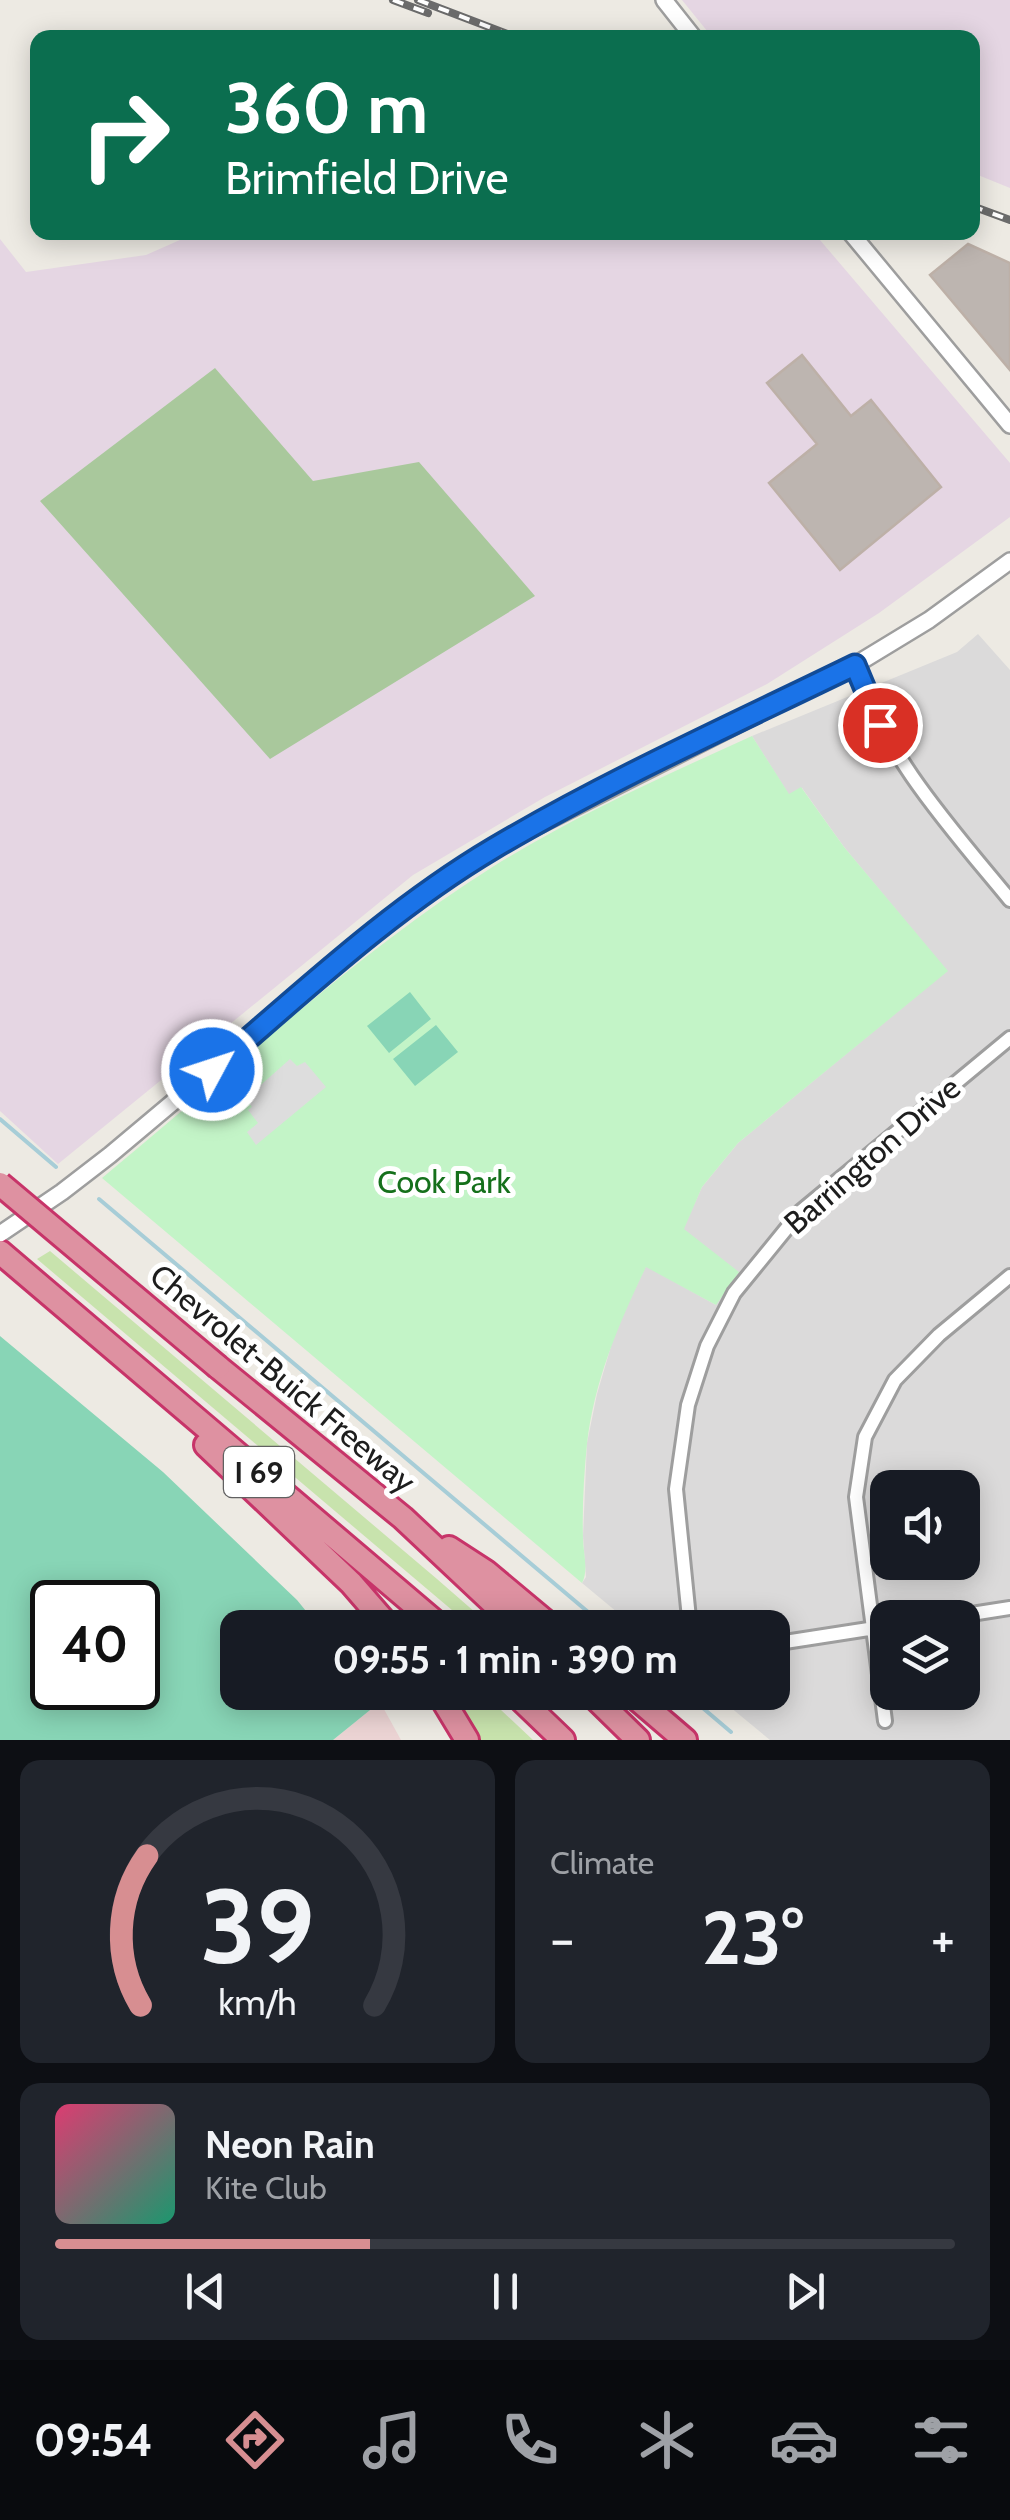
<!DOCTYPE html>
<meta charset="utf-8">
<style>
:root{--surface:#171b24;--page:#20242c;--text:#f1f3f6;--muted:#9ea1a6;--line:#363941;--accent:#d78e91}
body{margin:0;font-family:Cabin,sans-serif;background:var(--page);color:var(--text);height:100vh;display:flex;flex-direction:column;font-size:38px;white-space:nowrap}
*{box-sizing:border-box;margin:0}
p{font-size:32px;color:var(--muted)}
.icon{flex:none;width:55px;height:55px;fill:none;stroke:currentColor;stroke-width:2;stroke-linecap:round;stroke-linejoin:round}
.map{position:relative;height:1740px;overflow:hidden}
.panel{display:flex;flex-direction:column;gap:20px;padding:20px;background:#0d0f14;flex:1}
.panel>*{flex:none}
.guide{position:absolute;left:30px;top:30px;width:950px;height:210px;border-radius:20px;box-shadow:0 5px 25px #0003;background:#0b6e4f;color:#fff;overflow:hidden}
.buttons{position:absolute;left:870px;top:1470px;display:grid;gap:20px}
.buttons a{display:grid;place-items:center;width:110px;height:110px;border-radius:20px;background:var(--surface);box-shadow:0 5px 25px #0003;font-size:50px}
.speed{position:absolute;left:30px;top:1580px;display:flex;gap:20px;font-size:50px;font-weight:700;text-align:center}
.speed>*{display:grid;place-content:center;width:130px;height:130px;border-radius:50%;background:var(--surface);box-shadow:0 5px 25px #0003;line-height:1}
.speed .limit{border:5px solid #111;border-radius:15px;background:#fff;color:#111}
.pin{position:absolute;display:grid;place-items:center;width:85px;height:85px;color:#fff;margin:-42px;border:5px solid #fff;border-radius:50%;box-shadow:0 2px 10px #0007}
.me{position:absolute;width:110px;margin:-55px;rotate:50deg;stroke-linejoin:round;filter:drop-shadow(0 0 8px #0008)}
.turn{display:flex;align-items:center;gap:35px;height:210px;padding:0 30px;font-size:45px}
.turn .icon{width:130px;height:130px;stroke-width:2.5}
.turn b{display:block;font-size:70px;line-height:85px}
.big{font-size:75px;font-weight:700;line-height:1.1}
.panel .widget{flex:1;display:flex;flex-direction:column;justify-content:center;gap:15px;min-width:0;padding:0 35px;border-radius:20px;background:var(--page)}
.panel .dial{align-items:center;gap:0}
.dial svg{height:260px;overflow:visible;fill:none;stroke:var(--line);stroke-width:7;stroke-linecap:round;text-anchor:middle}
.dial text{fill:var(--text);stroke:none}
.song{display:flex;align-items:center;gap:30px}
.cover{width:120px;height:120px;border-radius:15px;background:linear-gradient(135deg,hsl(340 70% 55%),hsl(160 70% 35%))}
.played{height:10px;border-radius:5px;background:linear-gradient(90deg,var(--accent) 35%,var(--line) 35%)}
.keys{display:flex;justify-content:space-around;direction:ltr}
.heat{display:flex;justify-content:space-between;align-items:center;font-size:55px;direction:ltr}
.panel .tiles{flex:1;display:grid;gap:20px;grid-template-columns:1fr 1fr}
.widget:last-child{grid-column:span 2}
.trip{position:absolute;left:220px;top:1610px;width:570px;height:100px;border-radius:20px;background:var(--surface);box-shadow:0 5px 25px #0003;font-weight:700;line-height:100px;text-align:center}
.tab-bar{display:flex;height:160px;justify-content:space-around;align-items:center;background:#090b0e;color:var(--muted)}
.tab-bar .icon{width:70px;height:70px}
.tab-bar .selected{color:var(--accent)}
.tab-bar b{font-size:45px;color:var(--text)}
.map>svg:first-child{display:block}
.residential{fill:#dbdada;fill-rule:evenodd}
.commercial{fill:#ecd4d4}
.industrial{fill:#e5d6e3}
.grass{fill:#c8e3ad}
.forest{fill:#a9c89c}
.park{fill:#c3f4c7}
.pitch{fill:#88d5b6;fill-rule:evenodd}
.parking{fill:#ddd}
.lines{fill:none;stroke-linecap:round;stroke-linejoin:round}
.stream{stroke:#a7cdd7;stroke-width:4}
.building{fill:#bdb5b0;stroke:#bdb0a7;stroke-width:2.5}
.minor-casing{stroke:#9e9e9e;stroke-width:18}
.tertiary-casing{stroke:#9e9e9e;stroke-width:20}
.motorway-casing{stroke:#c73469;stroke-width:28}
.minor{stroke:#fff;stroke-width:12}
.tertiary{stroke:#fff;stroke-width:15}
.motorway{stroke:#de91a1;stroke-width:22}
.rail-casing{stroke:#6b6b6b;stroke-width:8}
.rail{stroke:#fff;stroke-width:4;stroke-dasharray:11;stroke-linecap:butt}
.motorway-bridge-casing{stroke:#c73469;stroke-width:28;stroke-linecap:butt}
.motorway-bridge{stroke:#de91a1;stroke-width:22}
.route-casing{stroke:#114b97;stroke-width:25}
.route{stroke:#1a73e8;stroke-width:18}
.labels{text-anchor:middle;dominant-baseline:central;stroke-width:10;stroke-linejoin:round;paint-order:stroke}
.shield{fill:#fff;stroke:#616161;stroke-width:2.5}
.shield-label{font-size:30px;font-weight:bold;fill:#1d1d1d}
.street-label{font-size:32px;fill:#1d1d1d;stroke:#fff}
.park-label{font-size:32px;fill:#15701b;stroke:#fff}
</style>
<div class="map">
<svg width="1010" height="1740" viewBox="0 0 1010 1740">
<rect width="100%" height="100%" fill="#edeae3"/>
<!-- residential -->
<path class="residential" d="M978,634L1010,670V1740H770L713,1693L772,1692V1628L635,1627L582,1583L586,1577L583,1536L587,1443L597,1394L616,1329L646,1266L716,1305L683,1229L702,1187L738,1143L947,971L844,847L802,788L789,795L752,736L957,652ZM888,1488H962V1562H888ZM888,1618H962V1692H888Z"/>
<!-- commercial -->
<path class="commercial" d="M380,1702L401,1740H333Z"/>
<!-- industrial -->
<path class="industrial" d="M682,0H1010V188L973,173L972,38L712,37Z
M198,232L814,233L1010,463V517L879,613L767,684L545,797L413,875L58,1164L0,1111V239L26,272L146,255Z"/>
<!-- grass -->
<path class="grass" d="M50,1251L437,1579L492,1627H472L37,1259Z
M448,1693H483L533,1740H476Z"/>
<!-- forest -->
<path class="forest" d="M215,368L313,481L419,462L535,596L270,759L40,501Z"/>
<!-- park -->
<path class="park" d="M752,736L789,794L801,787L844,847L948,971L738,1143L702,1187L684,1229L739,1272L716,1305L646,1267C619,1323 594,1381 587,1444C584,1474 582,1507 583,1538C583,1552 589,1570 582,1583L102,1178C230,1073 353,955 494,866C576,815 664,776 752,736Z"/>
<!-- pitch -->
<path class="pitch" d="M410,992L431,1019L389,1053L367,1026Z
M436,1025L458,1052L415,1086L393,1059Z
M0,1336L163,1472L297,1600L319,1627L238,1628V1692L372,1693L380,1702L333,1740H0ZM138,1602V1688H52V1602Z"/>
<!-- parking -->
<path class="parking" d="M290,1059L297,1066L305,1062L326,1087L256,1145L247,1132L258,1123L248,1110L252,1107L246,1098Z"/>
<g class="lines">
<!-- stream -->
<path class="stream" d="M0,1119L56,1167
M99,1199L607,1628
M684,1692L731,1732"/>
</g>
<!-- building -->
<path class="building" d="M968,244L1010,263V370L930,275Z
M802,355L851,416L871,400L941,487L840,570L769,483L817,444L767,383Z"/>
<g class="lines">
<!-- minor casing -->
<g class="minor-casing">
<path id="minor" d="M855,665C885,756 950,827 1010,900
M946,1618L1010,1608
M690,1628L676,1489L688,1405L707,1346L734,1293L800,1212L1010,1038
M772,1644L888,1626
M885,1721L856,1497L865,1437L895,1380L939,1335L1010,1276"/>
</g>
<!-- tertiary casing -->
<g class="tertiary-casing">
<path id="tertiary" d="M664,0L694,38
M850,232L1010,425
M0,1234L62,1192L110,1155L403,909L492,849L855,665L929,620L1010,561"/>
</g>
<!-- motorway casing -->
<g class="motorway-casing">
<path id="motorway" d="M0,1252L442,1628
M218,1367L403,1518L520,1628
M206,1445L351,1583L390,1628
M449,1548L486,1572L553,1628
M438,1692L467,1740
M513,1692L563,1740
M589,1692L638,1740
M629,1692L685,1740"/>
</g>
<!-- minor -->
<use href="#minor" class="minor"/>
<!-- tertiary -->
<use href="#tertiary" class="tertiary"/>
<!-- motorway -->
<use href="#motorway" class="motorway"/>
<!-- rail casing -->
<g class="rail-casing">
<path id="rail" d="M393,0L428,13
M418,0L518,38
M972,206L1010,220"/>
</g>
<!-- rail -->
<use href="#rail" class="rail"/>
<!-- motorway-bridge casing -->
<g class="motorway-bridge-casing">
<path id="motorway-bridge" d="M0,1184L218,1367"/>
</g>
<!-- motorway-bridge -->
<use href="#motorway-bridge" class="motorway-bridge"/>
</g>
<g class="lines">
<!-- route casing -->
<g class="route-casing">
<path id="route" d="M212,1070C302,993 391,909 494,848C609,780 734,724 855,665L880,725"/>
</g>
<!-- route -->
<use href="#route" class="route"/>
</g>
<g class="labels">
<!-- shield labels -->
<rect class="shield" x="224" y="1447" width="70" height="50" rx="8"/>
<g class="shield-label">
<text x="259" y="1472">I 69</text>
</g>
<!-- street labels -->
<g class="street-label">
<text transform="translate(872 1155) rotate(-41)">Barrington Drive</text>
<text transform="translate(283 1378) rotate(40)">Chevrolet-Buick Freeway</text>
</g>
<!-- park labels -->
<g class="park-label">
<text x="444" y="1181">Cook Park</text>
</g>
</g>
</svg>
<div class="buttons">
<a><svg class="icon" aria-label="sound" viewBox="0 0 24 24"><path d="M4 9h4l5-4v14l-5-4H4zM17 9q2 3 0 6"/></svg></a>
<a><svg class="icon" aria-label="layers" viewBox="0 0 24 24"><path d="M12 4l9 5-9 5-9-5zM3 14l9 5 9-5"/></svg></a>
</div>
<div class="speed"><div class="limit">40</div></div>
<div class="pin" style="left:880px;top:725px;background:#d93025"><svg class="icon" aria-label="arrive" viewBox="0 0 24 24"><path d="M6 21V4h12l-3 4 3 4H6"/></svg></div>
<svg class="me" style="left:212px;top:1070px" viewBox="-20 -20 40 40"><circle r="17" fill="#1a73e8" stroke="#fff" stroke-width="3"/><path d="M0-11L8 9 0 5-8 9z" fill="#fff"/></svg>
<div class="trip">09:55 · 1 min · 390 m</div>
<div class="guide">
<div class="turn"><svg class="icon" aria-label="right" viewBox="0 0 24 24"><path d="M7 20v-9h11M14 6l5 5-5 5"/></svg><div><b>360 m</b>Brimfield Drive</div></div>
</div>
</div>
<section class="panel">
<div class="tiles">
<div class="widget dial"><svg viewBox="0 0 100 80">
<path d="M14 69A42 42 0 1 1 86 69"/>
<path d="M14 69A42 42 0 0 1 16 23" stroke="#d78e91"/>
<text x="50" y="56" font-size="32" font-weight="700">39</text>
<text x="50" y="72" font-size="11">km/h</text>
</svg></div>
<div class="widget"><p>Climate</p>
<div class="heat"><a>−</a><b class="big">23°</b><a>+</a></div>
</div>
<div class="widget">
<div class="song"><i class="cover"></i><div><b>Neon Rain</b><p>Kite Club</p></div></div>
<div class="played"></div>
<div class="keys"><svg class="icon" aria-label="previous" viewBox="0 0 24 24"><path d="M18 5L8 12l10 7zM5 5v14"/></svg><svg class="icon" aria-label="pause" viewBox="0 0 24 24"><path d="M8 5v14M16 5v14"/></svg><svg class="icon" aria-label="next" viewBox="0 0 24 24"><path d="M6 5l10 7-10 7zM19 5v14"/></svg></div>
</div>
</div>
</section>
<nav class="tab-bar">
<b>09:54</b>
<svg class="icon selected" aria-label="directions" viewBox="0 0 24 24"><path d="M12 3l9 9-9 9-9-9zM9 14v-3h6M13 9l2 2-2 2"/></svg>
<svg class="icon" aria-label="music" viewBox="0 0 24 24"><path d="M9 18V5l10-2v13"/><circle cx="6" cy="18" r="3"/><circle cx="16" cy="16" r="3"/></svg>
<svg class="icon" aria-label="phone" viewBox="0 0 24 24"><path d="M5 4h4l2 5-3 2q2 4 5 5l2-3 5 2v4C11 20 4 13 5 4z"/></svg>
<svg class="icon" aria-label="climate" viewBox="0 0 24 24"><path d="M12 3v18M4 7l16 10M4 17L20 7"/></svg>
<svg class="icon" aria-label="car" viewBox="0 0 24 24"><path d="M5 17H2v-5l4-1 3-4h7l3 4 3 1v5h-3M9 17h6M6 11h13"/><circle cx="7" cy="17" r="2"/><circle cx="17" cy="17" r="2"/></svg>
<svg class="icon" aria-label="filters" viewBox="0 0 24 24"><path d="M4 7h16M4 17h16"/><circle cx="9" cy="7" r="2"/><circle cx="15" cy="17" r="2"/></svg>
</nav>
